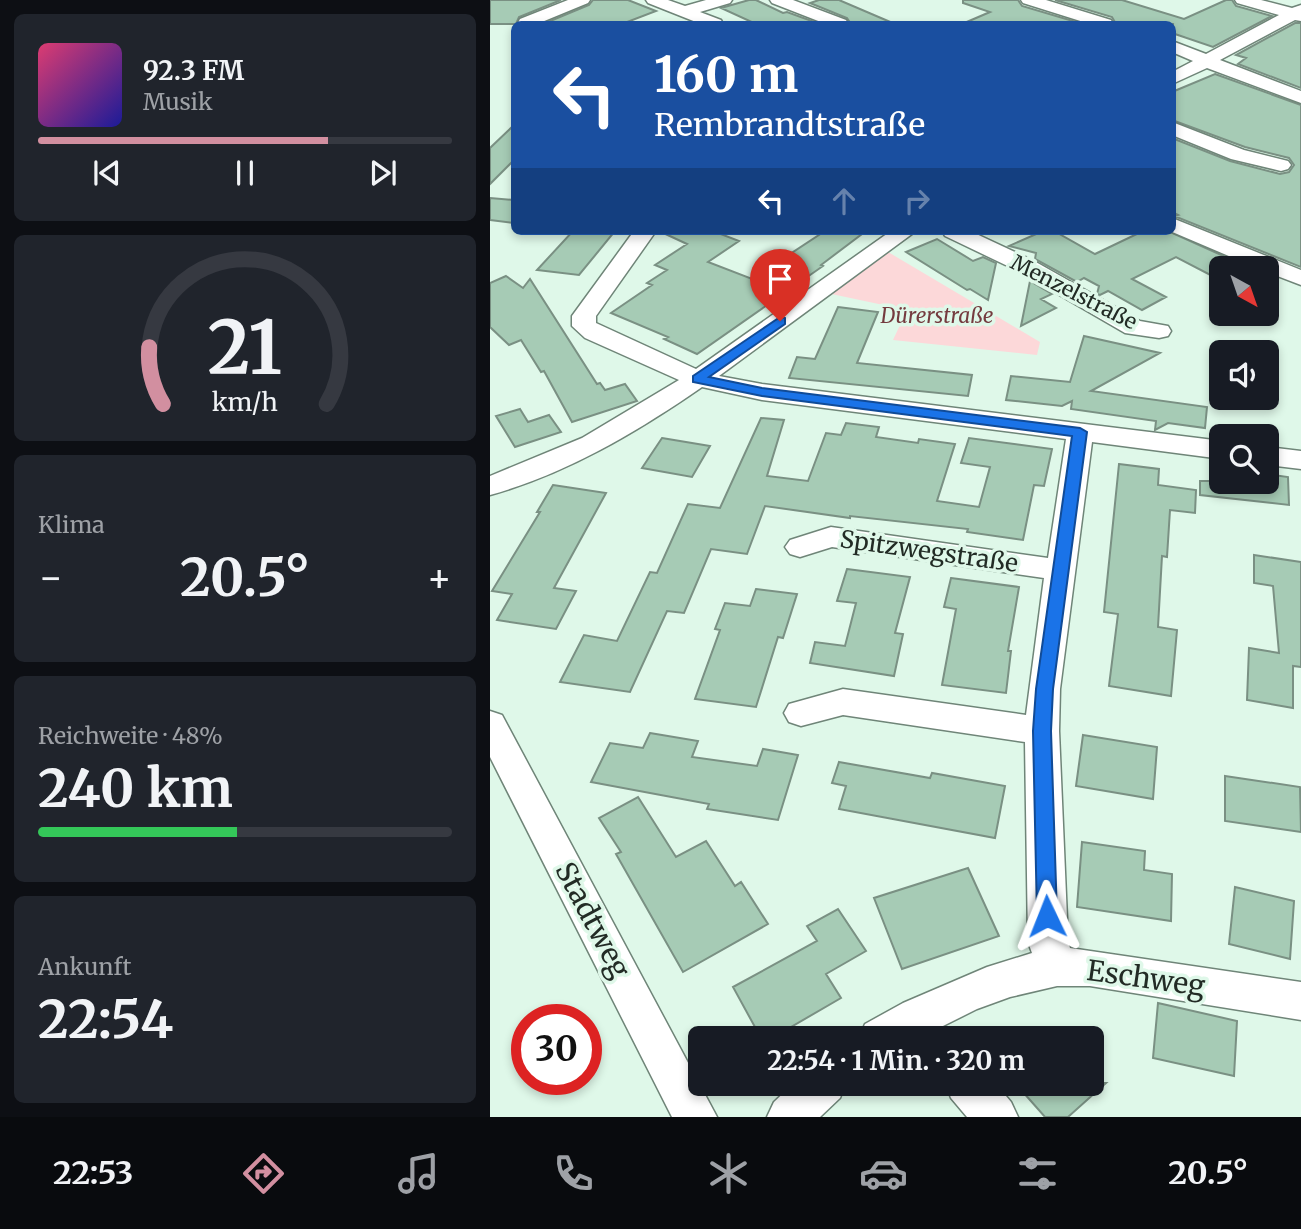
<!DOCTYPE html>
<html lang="de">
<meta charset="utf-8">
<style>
:root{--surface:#171b24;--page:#20242c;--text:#f1f3f6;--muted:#9ea1a6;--line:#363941;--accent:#d28fa0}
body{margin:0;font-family:Merriweather,serif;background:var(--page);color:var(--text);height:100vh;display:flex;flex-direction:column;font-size:26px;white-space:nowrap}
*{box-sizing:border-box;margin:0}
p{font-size:23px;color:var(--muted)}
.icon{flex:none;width:38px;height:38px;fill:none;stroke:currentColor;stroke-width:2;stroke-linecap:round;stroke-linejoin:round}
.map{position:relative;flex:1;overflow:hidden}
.side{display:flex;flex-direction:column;gap:14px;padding:14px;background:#0d0f14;width:490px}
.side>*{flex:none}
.hud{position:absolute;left:21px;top:21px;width:665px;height:214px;border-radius:10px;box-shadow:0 4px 10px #0003;background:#1a4fa0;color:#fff;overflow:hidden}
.needle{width:46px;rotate:140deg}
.tools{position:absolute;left:719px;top:256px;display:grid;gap:14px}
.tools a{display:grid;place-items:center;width:70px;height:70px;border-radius:10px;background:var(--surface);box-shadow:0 4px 10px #0003;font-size:35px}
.speed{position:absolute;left:21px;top:1004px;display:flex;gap:14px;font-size:35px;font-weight:700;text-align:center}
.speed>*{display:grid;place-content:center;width:91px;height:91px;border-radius:50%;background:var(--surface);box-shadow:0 4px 10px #0003;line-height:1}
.speed .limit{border:10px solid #d22;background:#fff;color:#111}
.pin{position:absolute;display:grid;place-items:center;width:60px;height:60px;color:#fff;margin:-72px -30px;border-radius:50% 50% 50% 0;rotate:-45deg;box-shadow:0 0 7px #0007}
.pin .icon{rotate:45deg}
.me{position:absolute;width:77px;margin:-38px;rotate:358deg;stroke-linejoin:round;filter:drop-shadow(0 0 5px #0008)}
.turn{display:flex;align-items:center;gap:24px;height:147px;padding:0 28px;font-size:32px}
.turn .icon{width:91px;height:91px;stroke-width:2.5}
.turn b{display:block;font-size:49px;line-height:60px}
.lanes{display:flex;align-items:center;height:66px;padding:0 28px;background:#0003;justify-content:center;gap:35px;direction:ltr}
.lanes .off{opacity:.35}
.big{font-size:52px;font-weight:700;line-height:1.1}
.side .tile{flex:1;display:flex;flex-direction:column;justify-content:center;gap:10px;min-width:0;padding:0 24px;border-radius:10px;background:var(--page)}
.side .dial{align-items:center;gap:0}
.dial svg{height:182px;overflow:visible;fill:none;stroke:var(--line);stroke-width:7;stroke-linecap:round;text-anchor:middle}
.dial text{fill:var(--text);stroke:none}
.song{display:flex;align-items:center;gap:21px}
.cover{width:84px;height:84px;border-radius:10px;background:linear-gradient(135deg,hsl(340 70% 55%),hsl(240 70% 35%))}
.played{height:7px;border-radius:4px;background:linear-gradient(90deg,var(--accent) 70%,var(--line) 70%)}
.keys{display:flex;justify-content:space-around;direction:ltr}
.heat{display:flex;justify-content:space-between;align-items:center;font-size:38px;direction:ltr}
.charge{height:10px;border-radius:5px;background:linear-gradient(90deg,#34c759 48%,var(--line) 0)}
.trip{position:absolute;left:198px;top:1026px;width:416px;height:70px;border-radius:10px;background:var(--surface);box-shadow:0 4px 10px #0003;font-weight:700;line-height:70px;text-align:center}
.tab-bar{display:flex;height:112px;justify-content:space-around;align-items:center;background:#090b0e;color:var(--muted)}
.tab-bar .icon{width:49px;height:49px}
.tab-bar .on{color:var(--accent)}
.tab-bar b{font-size:32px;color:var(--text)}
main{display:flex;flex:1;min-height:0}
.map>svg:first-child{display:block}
.green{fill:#fcd8d9}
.building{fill:#a6cbb5;stroke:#7a9083;stroke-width:2}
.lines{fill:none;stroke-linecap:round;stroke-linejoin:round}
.minor-casing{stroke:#6f8578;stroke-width:3}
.minor{fill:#fff;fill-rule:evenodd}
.route{fill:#1a73e8;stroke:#114b97;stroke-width:2}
.labels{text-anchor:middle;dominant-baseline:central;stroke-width:7;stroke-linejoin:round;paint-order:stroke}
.far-street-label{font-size:21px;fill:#222b25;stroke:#dff8e9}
.far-park-label{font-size:21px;font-style:italic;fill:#743b3f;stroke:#dff8e9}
.street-label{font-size:24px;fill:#222b25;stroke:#dff8e9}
.near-street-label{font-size:28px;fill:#222b25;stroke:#dff8e9}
</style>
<main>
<section class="side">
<div class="tile">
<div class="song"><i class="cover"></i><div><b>92.3 FM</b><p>Musik</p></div></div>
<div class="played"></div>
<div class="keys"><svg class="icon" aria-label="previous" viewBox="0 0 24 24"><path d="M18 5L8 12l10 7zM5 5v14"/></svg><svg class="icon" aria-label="pause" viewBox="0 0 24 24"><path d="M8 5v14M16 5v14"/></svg><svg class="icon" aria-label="next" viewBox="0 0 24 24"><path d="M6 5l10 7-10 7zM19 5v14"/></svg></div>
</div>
<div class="tile dial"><svg viewBox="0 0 100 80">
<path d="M14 69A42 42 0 1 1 86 69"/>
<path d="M14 69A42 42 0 0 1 8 44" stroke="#d28fa0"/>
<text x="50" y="56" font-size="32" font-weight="700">21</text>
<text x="50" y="72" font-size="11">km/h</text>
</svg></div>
<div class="tile"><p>Klima</p>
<div class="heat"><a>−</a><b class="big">20.5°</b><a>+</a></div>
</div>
<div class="tile"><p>Reichweite · 48%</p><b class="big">240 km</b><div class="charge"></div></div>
<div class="tile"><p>Ankunft</p><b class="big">22:54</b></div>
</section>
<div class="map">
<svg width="811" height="1117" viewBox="0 0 811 1117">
<rect width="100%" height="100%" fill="#dff8e9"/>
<!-- green -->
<path class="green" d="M393,249L550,342L547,355L403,340L417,310L332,292Z"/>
<!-- building -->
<path class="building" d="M0,0H71L29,17L26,24H0Z
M103,0H138L166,11L132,24H53L99,5Z
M259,0H266L293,13L297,12L330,24H266L231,8Z
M329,0H349L405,24H361L357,18L320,3Z
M473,0H528L532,6L593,24H472L500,12L473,3Z
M565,0H632L694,19L736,0H742L746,6L782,16L723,47L682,33L683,24H626L622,17Z
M805,23H811V88L748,64L756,58L746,55Z
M725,74L811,105V267L684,216L688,215L682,212V138L740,161L790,174L799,172L804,165L799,158L755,147L682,120V92Z
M24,125V160L0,184V148Z
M0,198L24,200V223L0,220Z
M83,231H125L89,275L47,270Z
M169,231H223L249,241L218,262L262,279L335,231H376L331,265L333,266L207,354L174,339L178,337L121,313L162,285L157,283L177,270L165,265L197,244Z
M553,231H564L605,254L653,231H678L760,268H732V281L686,257L642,279L676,297L652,310L618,291L610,295L607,294L609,286L594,278L587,282L545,259L546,253L519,246Z
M447,239L483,261L493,257L506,263L498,300L480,289L477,290L416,252Z
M16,276L33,288L40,279L107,384L110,383L115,390L135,384L147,401L82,422L54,371L51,372L31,340L19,345L0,327V283Z
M540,281L562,294L551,299L566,308L531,326Z
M348,307L388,312L367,363L482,375L478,396L299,378L307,357L325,359Z
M594,336L670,353L601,391L717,407L715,428L678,423L665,430L666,421L581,409L582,401L572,406L516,400L521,376L580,382Z
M30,409L38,422L59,415L71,432L25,447L6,416Z
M271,418L294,420L277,476L318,481L336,433L351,435L356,423L389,427L386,437L428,443L429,439L465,444L447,501L489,507L500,467L471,463L479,438L562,449L554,486L544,485L533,540L477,532L478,529L360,516V518L275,506L257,554L221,549L194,613L177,611L140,692L70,682L94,635L127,641L160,572L167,573L198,504L230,508Z
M172,438L220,446L202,477L152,468Z
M629,464L669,469L668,485L706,490L705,513L680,510L677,557L672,556L668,627L687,630L681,696L619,686L628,614L614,612Z
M777,474L798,477L799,505L710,495V481H777Z
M63,485L116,493L64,588L86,591L66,629L7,620L22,594L2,591L50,512H47Z
M764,555L811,562V667L803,666V708L757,700L759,648L789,653L783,586L764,583Z
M357,569L420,577L405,633L413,634L404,676L320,663L325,642L355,646L366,603L347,601Z
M461,578L529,587L518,651H521L516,693L452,685L466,609L454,607Z
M266,589L307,594L293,638L288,637L266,707L205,699L230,630L225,629L235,603L260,606Z
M160,733L208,741L202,757L267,766L273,749L308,755L288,820L217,809L219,804L101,782L120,743L153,748Z
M593,735L667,747L663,799L586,786Z
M349,762L440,778L442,773L515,786L505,838L349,809L356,786L342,783Z
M735,776L810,787L811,832L735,821Z
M148,797L186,857L216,841L245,886L251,882L278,924L193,972L126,854L131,852L109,818Z
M592,842L655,851L654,870L682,874L681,921L587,907Z
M478,868L509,936L412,969L384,898Z
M745,887L804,901L800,959L739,944Z
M348,909L376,951L336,974L351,998L282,1038H271L243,987L327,941L317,926Z
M668,1003L747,1021L744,1076L663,1058Z
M525,1083H616L578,1117H555Z"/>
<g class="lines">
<!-- minor casing -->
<g class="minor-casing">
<path id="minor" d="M78,0H100L98,3L47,24L28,23L30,19Z
M156,0H178L195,6L216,0H242L240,3L210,12L231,20L233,24H211L158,3Z
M280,0H303L356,20L358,24H336L282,3Z
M531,0H556L621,20L623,24H600L533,3Z
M745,0H771L802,8L811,5V21L805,20L730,60L811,91V103L717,68L682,84V72L703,61L682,52V41L716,54L789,15L747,3Z
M682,122L754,150L798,161L801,165L798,169L791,171L741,159L682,135Z
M682,218L811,270V285L777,272V268H767L680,231H682Z
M144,231H166L106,316V323L206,369L401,231H426L229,376L272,384L732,441V459L602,442L570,689L569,731L578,942L580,948L811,982V1020L600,986H567L520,997L487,1009L429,1038H369L375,1024L413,1003L497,967L542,953L538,942L535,742L353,715L311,726L299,722L294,713L299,704L353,689L536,715L554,578L342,547L310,557L300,554L295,547L300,540L341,527L558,558L576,439L272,400L212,387C147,432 76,474 0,495V476L92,438L189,380L95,338L82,326V316Z
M452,231H480L544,261L650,321L678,326L681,331L678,336L669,338L635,333L528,271L455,236Z
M777,447L811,451V469L777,465Z
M0,711L12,715L227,1117H182L0,757Z
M304,1083H356L350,1098L330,1117H277L284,1102Z
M455,1083H505L521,1102L528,1117H477L461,1098Z"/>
</g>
<!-- minor -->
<use href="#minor" class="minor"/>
</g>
<!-- route -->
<path class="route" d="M290,317L295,318V324L219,377L272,388L590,428L597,432L563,689L561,731L567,916L564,922L557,925L550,922L547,916L543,731L546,689L582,436L272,396L203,382V376Z"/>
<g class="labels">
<!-- far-street labels -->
<g class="far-street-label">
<text transform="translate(584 292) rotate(27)">Menzelstraße</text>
</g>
<!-- far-park labels -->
<g class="far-park-label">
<text x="447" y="315">Dürerstraße</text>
</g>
<!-- street labels -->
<g class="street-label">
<text transform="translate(439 551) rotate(8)">Spitzwegstraße</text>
</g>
<!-- near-street labels -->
<g class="near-street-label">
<text transform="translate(103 920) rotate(62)">Stadtweg</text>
<text transform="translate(656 978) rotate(8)">Eschweg</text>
</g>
</g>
</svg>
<div class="tools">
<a><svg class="needle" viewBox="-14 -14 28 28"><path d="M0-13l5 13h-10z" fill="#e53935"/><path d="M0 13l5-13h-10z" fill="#9ea1a6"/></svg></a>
<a><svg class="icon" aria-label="sound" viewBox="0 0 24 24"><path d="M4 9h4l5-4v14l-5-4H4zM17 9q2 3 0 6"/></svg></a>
<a><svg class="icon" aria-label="search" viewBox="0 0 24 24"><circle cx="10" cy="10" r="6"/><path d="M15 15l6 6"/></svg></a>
</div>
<div class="speed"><div class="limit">30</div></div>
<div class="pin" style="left:290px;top:321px;background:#d93025"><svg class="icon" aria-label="arrive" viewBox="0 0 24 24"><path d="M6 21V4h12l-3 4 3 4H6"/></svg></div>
<svg class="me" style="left:557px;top:916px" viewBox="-20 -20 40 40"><path d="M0-17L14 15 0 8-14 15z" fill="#1a73e8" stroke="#fff" stroke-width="4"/></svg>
<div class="trip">22:54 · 1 Min. · 320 m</div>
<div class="hud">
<div class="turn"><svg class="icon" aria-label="left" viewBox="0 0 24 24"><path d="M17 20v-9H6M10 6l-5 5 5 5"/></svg><div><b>160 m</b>Rembrandtstraße</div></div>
<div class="lanes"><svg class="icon" aria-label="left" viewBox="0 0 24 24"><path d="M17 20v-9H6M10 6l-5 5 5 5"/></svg><svg class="icon off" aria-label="ahead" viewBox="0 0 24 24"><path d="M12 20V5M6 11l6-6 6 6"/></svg><svg class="icon off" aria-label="right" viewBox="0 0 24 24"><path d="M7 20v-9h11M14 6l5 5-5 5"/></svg></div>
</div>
</div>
</main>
<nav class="tab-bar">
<b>22:53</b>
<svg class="icon on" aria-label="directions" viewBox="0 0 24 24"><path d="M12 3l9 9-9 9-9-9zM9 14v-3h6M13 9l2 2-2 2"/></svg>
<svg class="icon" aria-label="music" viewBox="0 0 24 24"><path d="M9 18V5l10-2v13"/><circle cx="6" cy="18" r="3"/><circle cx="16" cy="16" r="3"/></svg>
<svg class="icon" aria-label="phone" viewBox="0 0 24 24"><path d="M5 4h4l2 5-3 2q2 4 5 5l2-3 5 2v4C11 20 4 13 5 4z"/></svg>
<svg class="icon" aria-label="climate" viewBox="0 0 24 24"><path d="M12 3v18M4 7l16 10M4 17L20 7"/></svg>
<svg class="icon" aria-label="car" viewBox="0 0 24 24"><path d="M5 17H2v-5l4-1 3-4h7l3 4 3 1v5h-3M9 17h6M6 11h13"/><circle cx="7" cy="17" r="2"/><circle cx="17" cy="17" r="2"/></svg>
<svg class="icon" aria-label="filters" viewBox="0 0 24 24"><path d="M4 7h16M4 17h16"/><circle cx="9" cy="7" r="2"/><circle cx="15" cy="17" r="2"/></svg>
<b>20.5°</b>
</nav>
